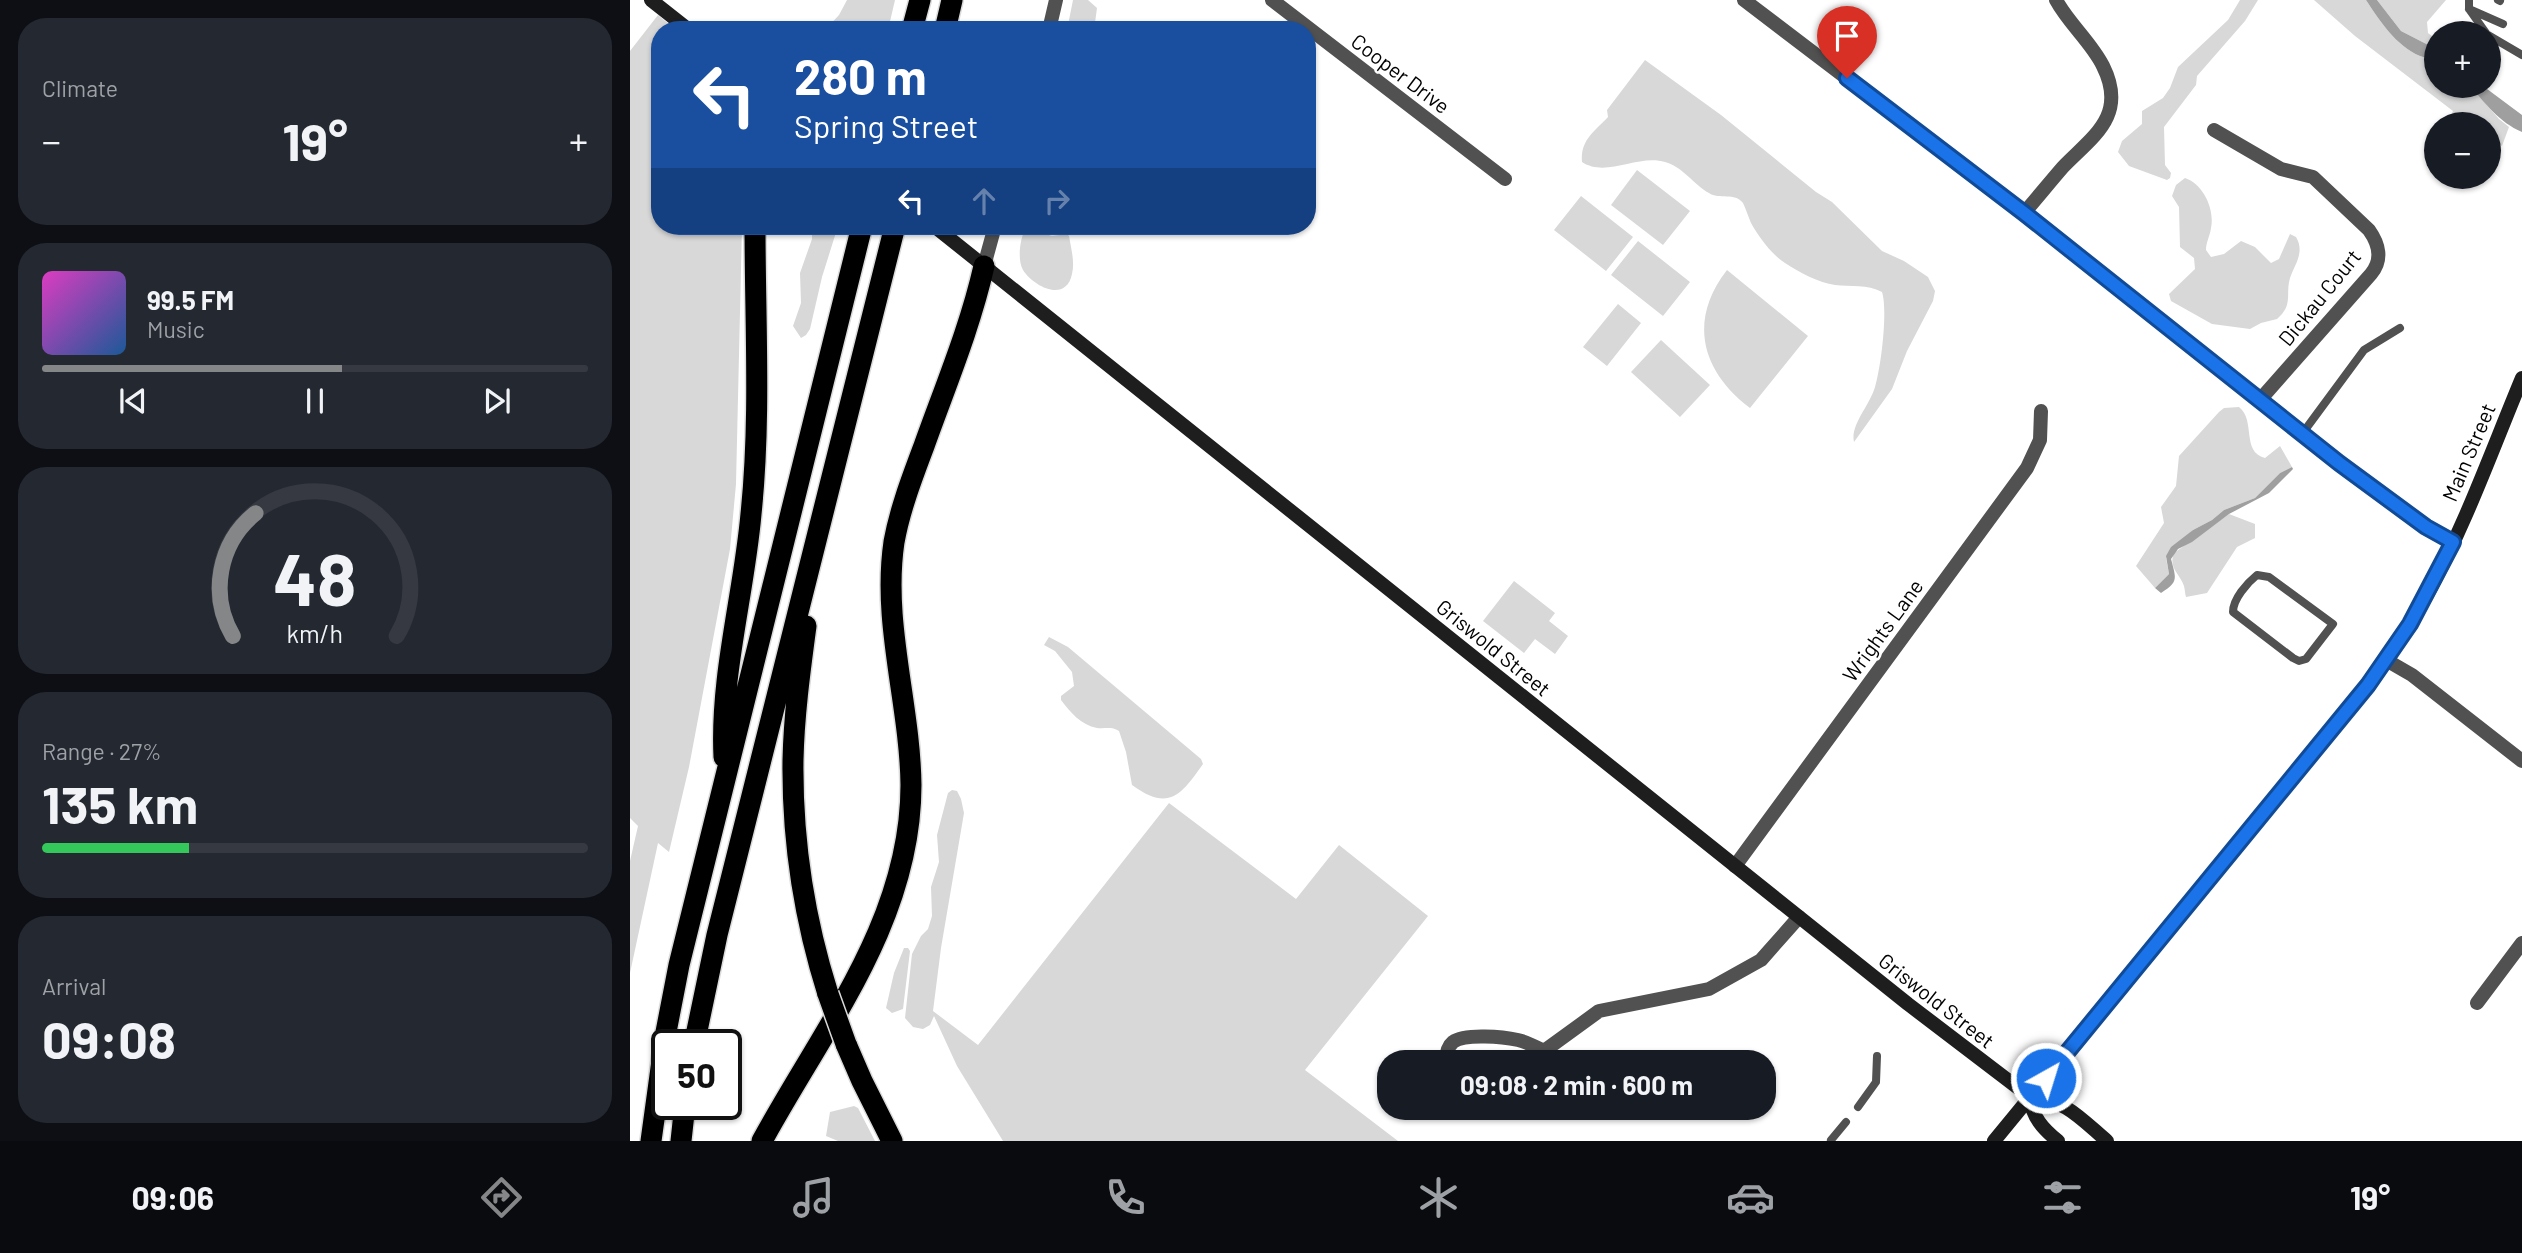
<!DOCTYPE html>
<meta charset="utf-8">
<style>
:root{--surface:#171b24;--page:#242831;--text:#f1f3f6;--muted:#9ea1a6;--line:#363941;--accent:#858687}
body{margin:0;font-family:Barlow,sans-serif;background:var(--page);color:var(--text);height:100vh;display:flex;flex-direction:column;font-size:26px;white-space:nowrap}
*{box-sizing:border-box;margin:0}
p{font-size:23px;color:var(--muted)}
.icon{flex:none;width:38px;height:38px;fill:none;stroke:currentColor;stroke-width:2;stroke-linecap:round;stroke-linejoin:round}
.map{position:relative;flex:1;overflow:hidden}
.panel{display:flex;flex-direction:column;gap:18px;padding:18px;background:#0d0f14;width:630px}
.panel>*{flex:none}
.guide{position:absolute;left:21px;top:21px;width:665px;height:214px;border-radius:28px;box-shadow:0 2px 5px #0004;background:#1a4fa0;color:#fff;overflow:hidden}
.buttons{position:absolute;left:1794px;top:21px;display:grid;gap:14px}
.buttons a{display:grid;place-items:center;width:77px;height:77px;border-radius:50%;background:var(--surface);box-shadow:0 2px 5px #0004;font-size:35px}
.speed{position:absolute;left:21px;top:1029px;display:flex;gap:14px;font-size:35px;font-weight:700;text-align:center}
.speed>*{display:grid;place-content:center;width:91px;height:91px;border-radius:50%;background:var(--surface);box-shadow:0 2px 5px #0004;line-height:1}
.speed .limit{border:4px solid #111;border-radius:10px;background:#fff;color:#111}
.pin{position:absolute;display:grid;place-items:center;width:60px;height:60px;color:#fff;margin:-72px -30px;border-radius:50% 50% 50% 0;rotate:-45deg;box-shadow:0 0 7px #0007}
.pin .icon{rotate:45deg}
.me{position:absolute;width:77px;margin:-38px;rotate:39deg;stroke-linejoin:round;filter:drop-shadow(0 0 5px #0008)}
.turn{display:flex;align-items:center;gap:24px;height:147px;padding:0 28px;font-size:32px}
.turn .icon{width:91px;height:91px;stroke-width:2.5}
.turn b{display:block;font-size:49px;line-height:60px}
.lanes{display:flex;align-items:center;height:66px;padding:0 28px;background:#0003;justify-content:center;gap:35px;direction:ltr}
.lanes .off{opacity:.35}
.big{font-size:52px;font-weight:700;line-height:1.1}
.panel .tile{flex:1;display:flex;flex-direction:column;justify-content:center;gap:10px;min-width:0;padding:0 24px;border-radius:28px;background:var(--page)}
.panel .dial{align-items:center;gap:0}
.dial svg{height:182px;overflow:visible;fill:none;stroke:var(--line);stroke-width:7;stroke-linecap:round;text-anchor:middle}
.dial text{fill:var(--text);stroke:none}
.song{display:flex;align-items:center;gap:21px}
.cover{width:84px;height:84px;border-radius:10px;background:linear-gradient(135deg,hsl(310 70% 55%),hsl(210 70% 35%))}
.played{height:7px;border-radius:4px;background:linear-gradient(90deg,var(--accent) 55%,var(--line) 55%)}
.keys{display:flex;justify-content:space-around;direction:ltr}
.heat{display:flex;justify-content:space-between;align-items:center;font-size:38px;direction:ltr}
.charge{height:10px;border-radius:5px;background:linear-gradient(90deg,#34c759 27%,var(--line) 0)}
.trip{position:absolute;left:747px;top:1050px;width:399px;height:70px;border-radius:28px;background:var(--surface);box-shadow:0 2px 5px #0004;font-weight:700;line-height:70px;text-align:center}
.tabs{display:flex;height:112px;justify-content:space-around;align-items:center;background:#090b0e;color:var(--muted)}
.tabs .icon{width:49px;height:49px}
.tabs .current{color:var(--accent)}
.tabs b{font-size:32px;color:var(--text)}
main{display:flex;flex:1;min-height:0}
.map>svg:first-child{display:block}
.green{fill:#d8d8d8}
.water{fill:#9f9f9f}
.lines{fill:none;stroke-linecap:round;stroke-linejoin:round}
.motorway-casing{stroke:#dbdbdb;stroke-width:24}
.service{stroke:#515151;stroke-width:8}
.minor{stroke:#515151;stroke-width:14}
.secondary{stroke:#1e1e1e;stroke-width:14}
.motorway{stroke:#000;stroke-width:21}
.motorway-bridge-casing{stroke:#dbdbdb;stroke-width:24;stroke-linecap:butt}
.motorway-bridge{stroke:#000;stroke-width:21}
.route-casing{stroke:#114b97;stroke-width:18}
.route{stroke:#1a73e8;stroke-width:12}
.labels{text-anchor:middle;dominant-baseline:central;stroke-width:5;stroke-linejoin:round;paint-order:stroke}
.street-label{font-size:21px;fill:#000;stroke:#fff}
</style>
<main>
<section class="panel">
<div class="tile"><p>Climate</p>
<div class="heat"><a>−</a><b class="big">19°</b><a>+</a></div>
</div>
<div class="tile">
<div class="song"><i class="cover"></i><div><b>99.5 FM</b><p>Music</p></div></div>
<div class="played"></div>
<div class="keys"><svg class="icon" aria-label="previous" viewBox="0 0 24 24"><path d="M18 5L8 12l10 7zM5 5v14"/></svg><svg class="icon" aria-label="pause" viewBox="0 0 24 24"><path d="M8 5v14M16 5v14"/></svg><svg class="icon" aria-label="next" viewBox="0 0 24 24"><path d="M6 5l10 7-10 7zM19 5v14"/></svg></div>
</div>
<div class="tile dial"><svg viewBox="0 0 100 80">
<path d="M14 69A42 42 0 1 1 86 69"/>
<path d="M14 69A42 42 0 0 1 24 15" stroke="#858687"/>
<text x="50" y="56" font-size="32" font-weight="700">48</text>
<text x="50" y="72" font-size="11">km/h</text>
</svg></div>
<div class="tile"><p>Range · 27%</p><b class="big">135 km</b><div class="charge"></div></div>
<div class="tile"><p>Arrival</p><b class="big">09:08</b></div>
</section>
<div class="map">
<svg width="1892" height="1141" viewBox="0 0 1892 1141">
<rect width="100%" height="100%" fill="#fff"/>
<!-- green -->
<path class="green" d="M217,0H265L258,30H195L209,15Z
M443,0H458L467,8L464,30H437Z
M1610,0H1628L1615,21L1567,76L1566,85L1534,127L1535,165L1541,173L1540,178L1537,180L1499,166L1488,152L1492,141L1512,124V111L1533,98L1540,88L1548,67L1598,20Z
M1684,0H1736C1749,20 1766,46 1790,56C1795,58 1801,59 1806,61V86H1840L1869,119L1879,127L1872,146L1859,140L1858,124H1835L1830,119L1826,124H1817L1823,111L1725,36Z
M1747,0H1816L1797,22L1798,33L1806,39V49L1771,31Z
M28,15L46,30H30V226H112L106,484L100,549L59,767L39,852L28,843L0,973V861L8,826L0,818V51Z
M1015,60L1091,115L1186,192L1202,202L1252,251L1274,261L1298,277L1305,291L1303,301L1277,351L1262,389L1224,442C1220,425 1240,405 1245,387C1251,367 1258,311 1252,292C1237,284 1221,287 1205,285C1189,283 1169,272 1155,263C1141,254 1129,237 1121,223C1118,216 1116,209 1113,203C1105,192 1089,200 1079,193C1064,185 1052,166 1035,162C1008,154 976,178 952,162C950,140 965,131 978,117L977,110Z
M1007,170L1060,211L1033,245L981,205Z
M1555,178C1573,184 1585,209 1581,228C1580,236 1576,242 1576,250L1581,257L1594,254L1611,241L1625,247L1641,263L1649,259L1660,234L1666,237C1675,252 1665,264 1660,278C1655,295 1664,304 1647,319L1631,323L1620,329L1582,324L1541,301L1539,294L1565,269L1564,258L1550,247L1549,207L1542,196L1546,185Z
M951,196L1003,237L976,271L924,230Z
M182,226H208L192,277L180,329L176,335L171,338L163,326L171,303L170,273L182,239Z
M396,228L422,236L437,234L439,236C441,248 445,262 442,274C436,303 404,287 393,270C387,260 390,237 396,228Z
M1008,241L1060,282L1033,316L981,275Z
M1097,270L1178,336L1120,408C1071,371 1058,320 1097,270Z
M988,304L1011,323L977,366L953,347Z
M1031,340L1080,385L1050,417L1001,372Z
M1609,407C1626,420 1611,452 1635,458L1650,446L1662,467L1650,473L1625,498L1594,510L1582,520L1563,530L1536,558L1539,574L1525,588L1506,566L1534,523L1531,507L1546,486L1549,456L1589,412L1594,408Z
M1599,514L1625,524V538L1607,547L1577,593L1556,597C1555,594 1555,590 1554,586C1550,574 1538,568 1544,553Z
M884,581L925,613L919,621L938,636L925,654L905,639L894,653L853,621Z
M419,637L438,647L571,759L573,764C551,795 539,812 502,785L496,752L489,731C481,726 476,729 467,728C451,725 440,712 431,700V696L444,686L442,672L425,651L414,645Z
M322,790L327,791L331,799L334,813L311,948L303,1011L348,1045L539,803L666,899L709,845L798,916L675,1070L768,1141H373L327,1066L304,1016L300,1025L293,1029L283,1027L275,1018L282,954L291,936L298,929L302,916L301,887L309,862L307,835L318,793Z
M274,948H278L280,951L273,1009L262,1013L256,1008L264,973Z
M224,1106L228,1108L245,1141H208L196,1136L200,1112Z"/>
<!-- water -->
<path class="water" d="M1736,0H1747L1771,31L1806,49V61C1801,59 1795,58 1790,56C1766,46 1749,20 1736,0Z
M1840,86H1853L1892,115V132C1869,122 1856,104 1840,86Z
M1662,467L1663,469L1639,493L1599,514L1562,542L1548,549L1541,559C1546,578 1549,582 1531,593L1525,588L1539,574L1536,556L1541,547L1563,530L1582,520L1594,510L1625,498L1650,473Z"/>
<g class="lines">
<!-- motorway casing -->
<g class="motorway-casing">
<path id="motorway" d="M282,30L290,0
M315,30L322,0
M176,626C170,671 164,715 163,760C162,840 174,918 198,994
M94,757C90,676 114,594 121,514C131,418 125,321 125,226
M216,1044L232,1081L262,1141
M64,1045L87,935L265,226
M21,1141L36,1032L49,965L232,226
M51,1141L55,1104
M132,1141C194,1027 281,921 281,785C280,704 252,623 264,542C270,509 282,478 294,446C315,387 340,328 354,266"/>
</g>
<!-- service -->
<path class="service" d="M1839,0V9L1856,33
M1868,0L1870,1
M1839,9L1873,24
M1858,35L1892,55
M1672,434L1734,350L1770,328
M1627,575L1639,577L1703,624L1676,659L1669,661L1663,658L1603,612C1603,599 1617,583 1627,575Z
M1228,1107L1246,1082L1247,1056
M1201,1140L1216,1122"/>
<!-- minor -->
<path class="minor" d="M642,0L875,179
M1114,0L1394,213L1709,463L1793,525L1823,542
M419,30L426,0
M1584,130L1651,169L1683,177L1739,230C1749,244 1753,260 1741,274L1629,401
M1394,213C1407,198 1420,182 1433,167C1462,137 1498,116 1473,66C1461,42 1439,24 1426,0
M354,266L365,226
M1756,660L1782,675L1892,761
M1105,866L1397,468L1410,440L1411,411
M1847,1003L1892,943
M816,1062C816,1055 817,1047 823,1042C835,1033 874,1037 888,1040C897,1042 906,1047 914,1051
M904,1062L914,1051L969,1011L1079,989L1131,960L1169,917"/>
<!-- secondary -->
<path class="secondary" d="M21,0L59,30
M304,226L1278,1004L1400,1097
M1400,1097C1435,1099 1451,1119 1477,1141
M1400,1097C1402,1117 1413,1129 1428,1141
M1364,1141L1714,714C1745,676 1773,637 1797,595C1835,526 1862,450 1892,378"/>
<!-- motorway -->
<use href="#motorway" class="motorway"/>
<!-- motorway-bridge casing -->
<g class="motorway-bridge-casing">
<path id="motorway-bridge" d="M198,994L216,1044"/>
</g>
<!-- motorway-bridge -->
<use href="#motorway-bridge" class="motorway-bridge"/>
</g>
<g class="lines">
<!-- route casing -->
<g class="route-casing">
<path id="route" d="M1217,78L1394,213L1709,463L1796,527L1823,542L1780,624L1738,685L1416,1078"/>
</g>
<!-- route -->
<use href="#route" class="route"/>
</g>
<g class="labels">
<!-- street labels -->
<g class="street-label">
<text transform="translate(771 73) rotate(37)">Cooper Drive</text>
<text transform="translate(1689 297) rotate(-51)">Dickau Court</text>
<text transform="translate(1838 452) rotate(-67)">Main Street</text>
<text transform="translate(1252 630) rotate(-54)">Wrights Lane</text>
<text transform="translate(864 647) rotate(39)">Griswold Street</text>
<text transform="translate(1307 1000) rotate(38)">Griswold Street</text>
</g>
</g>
</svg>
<div class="buttons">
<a>+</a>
<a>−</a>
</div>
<div class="speed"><div class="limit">50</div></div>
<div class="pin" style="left:1217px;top:78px;background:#d93025"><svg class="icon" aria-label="arrive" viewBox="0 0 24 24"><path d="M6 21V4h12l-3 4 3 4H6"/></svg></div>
<svg class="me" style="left:1416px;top:1078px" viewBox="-20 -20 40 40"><circle r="17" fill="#1a73e8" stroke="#fff" stroke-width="3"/><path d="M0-11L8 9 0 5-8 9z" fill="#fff"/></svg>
<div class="trip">09:08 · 2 min · 600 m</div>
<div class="guide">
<div class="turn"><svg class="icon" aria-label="left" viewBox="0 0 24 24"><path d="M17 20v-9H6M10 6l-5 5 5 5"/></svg><div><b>280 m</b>Spring Street</div></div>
<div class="lanes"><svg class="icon" aria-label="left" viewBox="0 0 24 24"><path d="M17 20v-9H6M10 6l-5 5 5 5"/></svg><svg class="icon off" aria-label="ahead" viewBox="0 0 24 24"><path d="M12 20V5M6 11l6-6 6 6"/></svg><svg class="icon off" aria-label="right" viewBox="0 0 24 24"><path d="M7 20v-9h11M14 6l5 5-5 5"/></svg></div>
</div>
</div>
</main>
<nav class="tabs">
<b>09:06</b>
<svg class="icon current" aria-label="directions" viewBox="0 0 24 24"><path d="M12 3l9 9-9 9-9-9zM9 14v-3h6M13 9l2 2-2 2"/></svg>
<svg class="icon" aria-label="music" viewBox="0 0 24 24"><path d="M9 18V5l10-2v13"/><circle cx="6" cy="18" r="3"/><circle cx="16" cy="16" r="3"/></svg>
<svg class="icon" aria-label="phone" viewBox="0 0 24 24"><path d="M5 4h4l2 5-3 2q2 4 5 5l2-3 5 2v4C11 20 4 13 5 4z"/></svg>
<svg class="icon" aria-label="climate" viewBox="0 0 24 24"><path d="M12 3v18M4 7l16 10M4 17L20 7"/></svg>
<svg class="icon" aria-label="car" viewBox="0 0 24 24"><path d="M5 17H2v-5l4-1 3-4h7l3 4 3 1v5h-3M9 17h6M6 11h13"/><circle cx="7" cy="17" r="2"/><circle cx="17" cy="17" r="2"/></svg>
<svg class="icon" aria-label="filters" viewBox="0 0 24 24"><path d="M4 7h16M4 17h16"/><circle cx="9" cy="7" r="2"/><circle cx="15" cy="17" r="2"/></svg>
<b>19°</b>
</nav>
